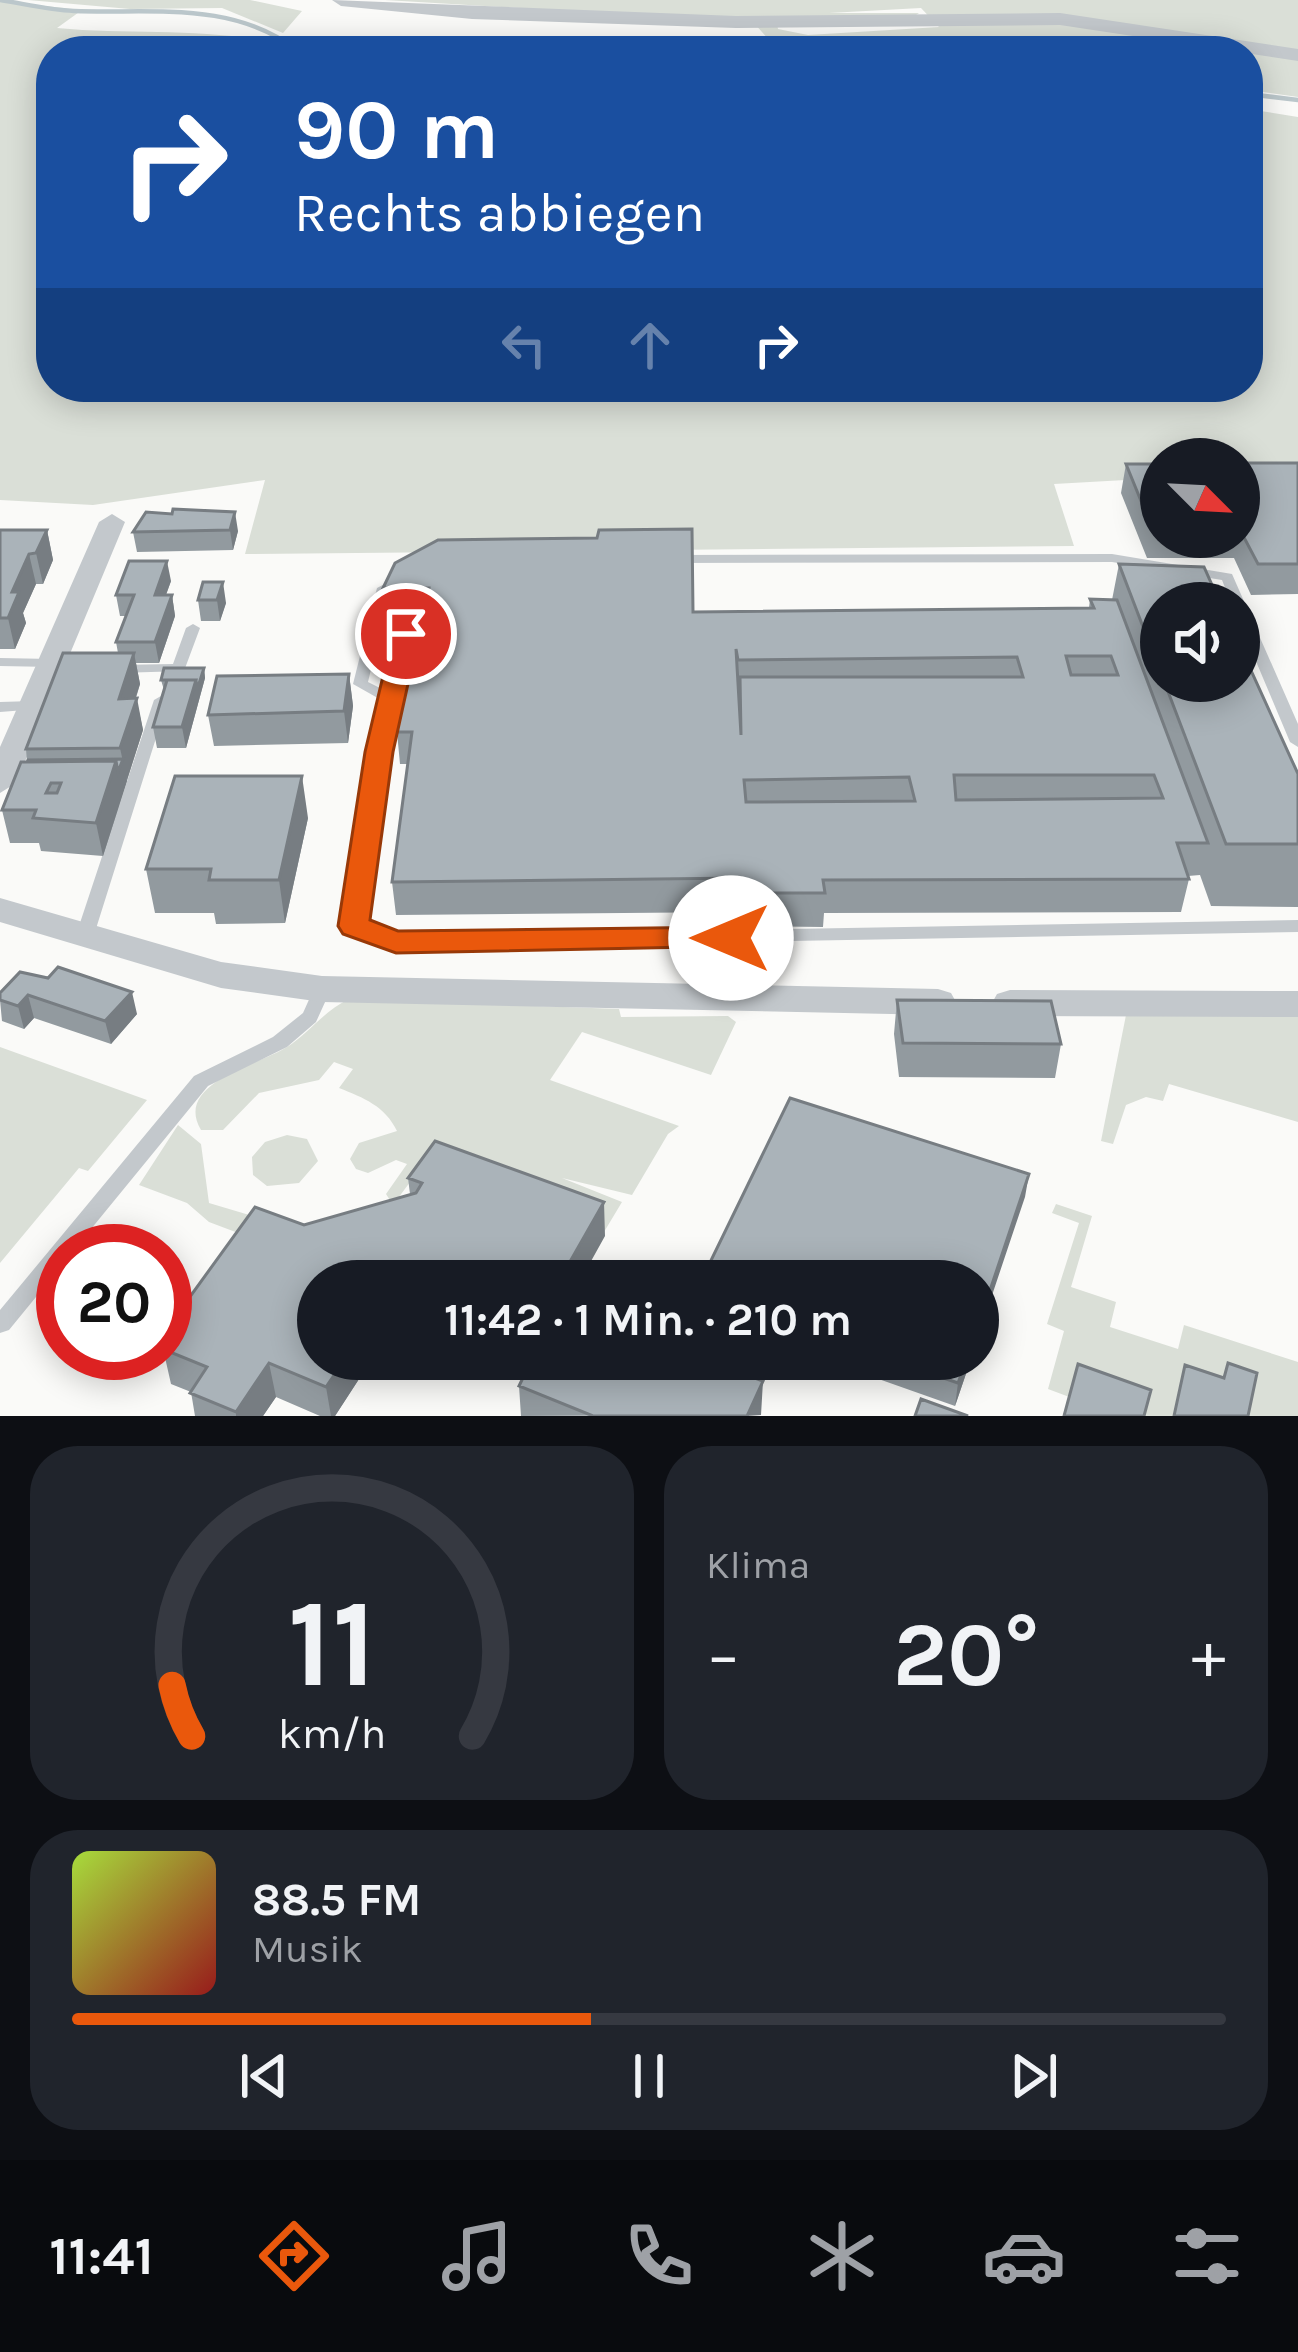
<!DOCTYPE html>
<html lang="de">
<meta charset="utf-8">
<style>
:root{--surface:#171b24;--page:#20242c;--text:#f1f3f6;--muted:#9ea1a6;--line:#363941;--accent:#ea580c}
body{margin:0;font-family:Karla,sans-serif;background:var(--page);color:var(--text);height:100vh;display:flex;flex-direction:column;font-size:45px;white-space:nowrap}
*{box-sizing:border-box;margin:0}
p{font-size:39px;color:var(--muted)}
.icon{flex:none;width:66px;height:66px;fill:none;stroke:currentColor;stroke-width:2;stroke-linecap:round;stroke-linejoin:round}
.map{position:relative;height:1416px;overflow:hidden}
.side{display:flex;flex-direction:column;gap:30px;padding:30px;background:#0d0f14;flex:1}
.side>*{flex:none}
.top-card{position:absolute;left:36px;top:36px;width:1227px;height:366px;border-radius:48px;box-shadow:0 6px 30px #0003;background:#1a4fa0;color:#fff;overflow:hidden}
.needle{width:78px;rotate:114deg}
.buttons{position:absolute;left:1140px;top:438px;display:grid;gap:24px}
.buttons a{display:grid;place-items:center;width:120px;height:120px;border-radius:50%;background:var(--surface);box-shadow:0 6px 30px #0003;font-size:60px}
.speed{position:absolute;left:36px;top:1224px;display:flex;gap:24px;font-size:60px;font-weight:700;text-align:center}
.speed>*{display:grid;place-content:center;width:156px;height:156px;border-radius:50%;background:var(--surface);box-shadow:0 6px 30px #0003;line-height:1}
.speed .limit{border:18px solid #d22;background:#fff;color:#111}
.pin{position:absolute;display:grid;place-items:center;width:102px;height:102px;color:#fff;margin:-51px;border:6px solid #fff;border-radius:50%;box-shadow:0 3px 12px #0007}
.me{position:absolute;width:132px;margin:-66px;rotate:270deg;stroke-linejoin:round;filter:drop-shadow(0 0 9px #0008)}
.turn{display:flex;align-items:center;gap:42px;height:252px;padding:0 60px;font-size:54px}
.turn .icon{width:156px;height:156px;stroke-width:2.5}
.turn b{display:block;font-size:84px;line-height:102px}
.lanes{display:flex;align-items:center;height:114px;padding:0 60px;background:#0003;justify-content:center;gap:60px;direction:ltr}
.lanes .off{opacity:.35}
.big{font-size:90px;font-weight:700;line-height:1.1}
.side .card{flex:1;display:flex;flex-direction:column;justify-content:center;gap:18px;min-width:0;padding:0 42px;border-radius:48px;background:var(--page)}
.side .dial{align-items:center;gap:0}
.dial svg{height:312px;overflow:visible;fill:none;stroke:var(--line);stroke-width:7;stroke-linecap:round;text-anchor:middle}
.dial text{fill:var(--text);stroke:none}
.song{display:flex;align-items:center;gap:36px}
.cover{width:144px;height:144px;border-radius:18px;background:linear-gradient(135deg,hsl(80 70% 55%),hsl(0 70% 35%))}
.played{height:12px;border-radius:6px;background:linear-gradient(90deg,var(--accent) 45%,var(--line) 45%)}
.keys{display:flex;justify-content:space-around;direction:ltr}
.heat{display:flex;justify-content:space-between;align-items:center;font-size:66px;direction:ltr}
.side .tiles{flex:1;display:grid;gap:30px;grid-template-columns:1fr 1fr}
.card:last-child{grid-column:span 2}
.trip{position:absolute;left:297px;top:1260px;width:702px;height:120px;border-radius:60px;background:var(--surface);box-shadow:0 6px 30px #0003;font-weight:700;line-height:120px;text-align:center}
.tabs{display:flex;height:192px;justify-content:space-around;align-items:center;background:#090b0e;color:var(--muted)}
.tabs .icon{width:84px;height:84px}
.tabs .on{color:var(--accent)}
.tabs b{font-size:54px;color:var(--text)}
.map>svg:first-child{display:block}
.green{fill:#dadfd7;fill-rule:evenodd}
.lines{fill:none;stroke-linecap:round;stroke-linejoin:round}
.stream{stroke:#bbc7cb;stroke-width:4.5}
.service{fill:#c3c8cc;fill-rule:evenodd}
.minor{fill:#c3c8cc;fill-rule:evenodd}
.tertiary{fill:#c3c8cc;fill-rule:evenodd}
.wall{fill:#929a9f}
.shaded-wall{fill:#777d82}
.building{fill:#aab3b9;stroke:#777d82;stroke-width:3;fill-rule:evenodd}
.route{fill:#ea580c;stroke:#983908;stroke-width:3}
</style>
<div class="map">
<svg width="1298" height="1416" viewBox="0 0 1298 1416">
<rect width="100%" height="100%" fill="#fafaf8"/>
<!-- green -->
<path class="green" d="M28,0H250L302,11L283,33L222,8L130,9Z
M385,0H1298V97L1248,90V51H779L753,22ZM921,8L939,27L808,35L778,29L777,23L910,19L919,13H829Z
M0,1L82,10L57,28C142,36 224,25 305,51H51V387H1248V109L1298,117V480L1239,479V459H1161V478L1054,484L1074,546L245,554L265,480L93,505L0,500Z
M349,999L619,1009L621,1017L728,1016L736,1022L711,1075L582,1032L550,1080L679,1126L668,1134L632,1195L562,1178L622,1202L604,1232L416,1174L393,1205L386,1194L407,1164L396,1160L368,1173L356,1169L350,1159L359,1143L397,1131C385,1106 364,1098 339,1088L353,1069L334,1062L319,1080L259,1093L223,1130H201C173,1083 259,1065 287,1047C309,1033 325,1010 349,999Z
M1127,1010L1298,1012V1122L1169,1084L1163,1101L1146,1097L1126,1105L1113,1144L1101,1141Z
M0,1047L147,1100L88,1171L79,1168L0,1263Z
M178,1125L201,1144L209,1203L259,1218L297,1255L209,1222L187,1203L139,1185Z
M287,1135L307,1139L318,1161L299,1183L267,1186L253,1175L252,1157L265,1142Z
M1056,1204L1092,1216L1071,1287L1116,1302L1110,1327L1178,1349L1184,1325L1298,1362V1416H1246L1179,1388L1173,1416H1120L1048,1389L1064,1331L1047,1324L1079,1223L1052,1213Z"/>
<g class="lines">
<!-- stream -->
<path class="stream" d="M0,0C25,4 49,10 74,11C152,14 233,0 298,51
M1248,94L1298,100"/>
<!-- service -->
<path class="service" d="M1112,554L1232,574L1298,724V747L1290,742L1239,621V603H1231L1222,580L1112,562L673,563L666,559L673,555Z
M396,578L403,582L390,590L368,682L386,691L399,634L406,630L413,634L387,752L363,923L397,936L1298,920V932L396,948L348,930L345,926L371,752L383,701L353,684L377,588Z
M193,624L200,628L184,671L118,673L111,669L118,665L173,664L186,628Z
M0,658L52,659L59,663L52,667L0,666Z
M161,696L168,700L94,935L91,939H79L76,935L154,700Z
M33,701L38,703L40,706L38,709L0,712V702Z
M322,983L328,984L331,989L316,1022L287,1047L208,1086L73,1251H63V1264L9,1330L0,1333V1310L194,1076L273,1037L303,1013L316,984Z"/>
<!-- minor -->
<path class="minor" d="M112,514L125,522L16,783L0,793V747L99,522Z
M0,898L221,962L322,976L938,989L951,993L956,1002L951,1011L938,1015L322,1002L221,988L0,922Z
M1010,990L1298,991V1017L1010,1016L997,1012L992,1003L997,994Z"/>
<!-- tertiary -->
<path class="tertiary" d="M332,0L736,16L1060,13L1298,49V61L1060,25L736,28L472,19L341,6Z"/>
</g>
<!-- wall -->
<path class="wall" d="M1239,463H1298V594L1251,595L1234,558H1147L1121,493L1126,464H1161V537H1239Z
M146,512L238,531L233,550L137,552L133,532Z
M0,530H47L53,560L43,584H36L23,613L26,623L15,649H0Z
M395,563L693,612L1089,608L1090,599L1112,600L1119,564L1161,603V681H1239L1298,774V907L1211,906L1200,875L1188,876L1189,879L1181,912L824,913L823,927L741,926L739,912L396,915L392,882L408,764H400L397,732L418,682L425,619H386L383,588Z
M171,581L166,595H172L175,616L159,663H136L140,684L136,698L143,730L103,856L41,851L39,843H10L2,810L27,762L26,749L118,653L116,642L126,616H120L116,595Z
M203,582L226,603L220,621H201L198,600Z
M204,668L205,678L186,748H157L153,727L164,690L161,680Z
M349,674L353,706L348,743L214,746L208,715Z
M308,818L285,923L216,924L214,913H155L146,869Z
M20,972L137,1014L111,1044L34,1018L24,1029L2,1021L0,1000Z
M897,1000L1061,1044L1055,1078L899,1077L894,1034Z
M408,1178L605,1236L318,1281L372,1359L335,1416H320L276,1397L263,1416H195L191,1392L171,1384L164,1353L165,1346L179,1326L176,1316L304,1225L410,1194Z
M487,1359H703L761,1415L521,1416L519,1386L525,1374Z
M822,1359H971L955,1406Z"/>
<!-- shaded-wall -->
<path class="shaded-wall" d="M235,512L238,531L233,550L230,530Z
M47,530L53,560L43,584L36,553Z
M29,554L36,584L23,613L26,623L15,649L8,618L12,592Z
M167,561L171,581L158,616L155,595Z
M223,582L226,603L220,621L217,600Z
M172,595L175,616L159,663L155,642Z
M134,653L140,684L125,730L119,699Z
M204,668L205,678L186,748L182,727L196,680Z
M349,674L353,706L348,743L344,711Z
M137,698L143,730L127,780L120,748Z
M123,759L127,781L103,856L96,823L116,761Z
M302,776L308,818L285,923L279,880Z
M132,992L137,1014L111,1044L105,1021Z
M28,995L34,1018L24,1029L18,1006Z
M1029,1174L1025,1197L978,1337V1326Z
M604,1202L605,1236L580,1281H559Z
M345,1359H372L335,1416H331L326,1387Z
M967,1359H971L955,1406L958,1383Z
M269,1363L276,1397L263,1416H236V1412Z
M763,1381L761,1415L747,1416Z"/>
<!-- building -->
<path class="building" d="M1239,463H1298V564H1258L1239,528Z
M1126,464H1161V528H1152Z
M173,509L235,512L230,530L133,532L146,512L172,514Z
M692,529L693,612L1094,608L1090,599L1117,600L1208,843H1177L1189,879L823,880L825,893H742L740,878L392,882L412,732H397L403,682H418L429,588H383L395,563L438,540L597,538L599,530ZM736,649L738,660L1017,657L1023,677H740L741,735ZM1066,656H1111L1118,675H1071ZM954,775H1154L1163,798L956,800ZM909,777L915,801L746,802L744,780Z
M0,530H47L36,553L29,554L12,592H19L8,618H0Z
M129,561H167L155,595H172L155,642H116L134,595H116Z
M1119,564L1204,567L1220,603H1161V674Z
M203,582H223L217,600H198Z
M1239,644L1298,774V844H1226L1164,681H1239Z
M63,653H134L119,699L137,698L120,748L26,749Z
M164,668H204L197,690L196,680H161Z
M349,674L344,711L208,715L217,676Z
M167,680H196L182,727H153Z
M123,759L118,772L116,761L27,762L28,760Z
M116,761L96,823L33,818L36,810H2L21,762ZM51,783H61L57,793H46Z
M175,776H302L279,880H209L211,869H146Z
M58,967L132,992L105,1021L28,995L18,1006L0,1000V993L20,972L48,978Z
M897,1000L1051,1001L1061,1044L903,1043Z
M790,1098L1029,1174L978,1326V1281H701Z
M435,1141L604,1202L559,1281H318V1359H345L326,1387L269,1363L236,1412L190,1393L207,1367L165,1350V1346L184,1319L176,1316L255,1207L304,1225L416,1193L422,1183L408,1178Z
M532,1359H703L763,1381L747,1416H593L519,1386Z
M889,1359H967L958,1383Z
M1228,1363L1257,1373L1248,1416H1174L1185,1365L1224,1378Z
M1078,1364L1151,1390L1144,1416H1064Z
M921,1399L968,1416H915Z"/>
<!-- route -->
<path class="route" d="M406,626L419,634L393,752L370,920L398,931L731,927L742,931L747,938L742,946L396,953L343,934L338,926L365,752L393,634Z"/>
</svg>
<div class="buttons">
<a><svg class="needle" viewBox="-14 -14 28 28"><path d="M0-13l5 13h-10z" fill="#e53935"/><path d="M0 13l5-13h-10z" fill="#9ea1a6"/></svg></a>
<a><svg class="icon" aria-label="sound" viewBox="0 0 24 24"><path d="M4 9h4l5-4v14l-5-4H4zM17 9q2 3 0 6"/></svg></a>
</div>
<div class="speed"><div class="limit">20</div></div>
<div class="pin" style="left:406px;top:634px;background:#d93025"><svg class="icon" aria-label="arrive" viewBox="0 0 24 24"><path d="M6 21V4h12l-3 4 3 4H6"/></svg></div>
<svg class="me" style="left:731px;top:938px" viewBox="-20 -20 40 40"><circle r="19" fill="#fff"/><path d="M0-13L10 11 0 6-10 11z" fill="#ea580c"/></svg>
<div class="trip">11:42 · 1 Min. · 210 m</div>
<div class="top-card">
<div class="turn"><svg class="icon" aria-label="right" viewBox="0 0 24 24"><path d="M7 20v-9h11M14 6l5 5-5 5"/></svg><div><b>90 m</b>Rechts abbiegen</div></div>
<div class="lanes"><svg class="icon off" aria-label="left" viewBox="0 0 24 24"><path d="M17 20v-9H6M10 6l-5 5 5 5"/></svg><svg class="icon off" aria-label="ahead" viewBox="0 0 24 24"><path d="M12 20V5M6 11l6-6 6 6"/></svg><svg class="icon" aria-label="right" viewBox="0 0 24 24"><path d="M7 20v-9h11M14 6l5 5-5 5"/></svg></div>
</div>
</div>
<section class="side">
<div class="tiles">
<div class="card dial"><svg viewBox="0 0 100 80">
<path d="M14 69A42 42 0 1 1 86 69"/>
<path d="M14 69A42 42 0 0 1 9 56" stroke="#ea580c"/>
<text x="50" y="56" font-size="32" font-weight="700">11</text>
<text x="50" y="72" font-size="11">km/h</text>
</svg></div>
<div class="card"><p>Klima</p>
<div class="heat"><a>−</a><b class="big">20°</b><a>+</a></div>
</div>
<div class="card">
<div class="song"><i class="cover"></i><div><b>88.5 FM</b><p>Musik</p></div></div>
<div class="played"></div>
<div class="keys"><svg class="icon" aria-label="previous" viewBox="0 0 24 24"><path d="M18 5L8 12l10 7zM5 5v14"/></svg><svg class="icon" aria-label="pause" viewBox="0 0 24 24"><path d="M8 5v14M16 5v14"/></svg><svg class="icon" aria-label="next" viewBox="0 0 24 24"><path d="M6 5l10 7-10 7zM19 5v14"/></svg></div>
</div>
</div>
</section>
<nav class="tabs">
<b>11:41</b>
<svg class="icon on" aria-label="directions" viewBox="0 0 24 24"><path d="M12 3l9 9-9 9-9-9zM9 14v-3h6M13 9l2 2-2 2"/></svg>
<svg class="icon" aria-label="music" viewBox="0 0 24 24"><path d="M9 18V5l10-2v13"/><circle cx="6" cy="18" r="3"/><circle cx="16" cy="16" r="3"/></svg>
<svg class="icon" aria-label="phone" viewBox="0 0 24 24"><path d="M5 4h4l2 5-3 2q2 4 5 5l2-3 5 2v4C11 20 4 13 5 4z"/></svg>
<svg class="icon" aria-label="climate" viewBox="0 0 24 24"><path d="M12 3v18M4 7l16 10M4 17L20 7"/></svg>
<svg class="icon" aria-label="car" viewBox="0 0 24 24"><path d="M5 17H2v-5l4-1 3-4h7l3 4 3 1v5h-3M9 17h6M6 11h13"/><circle cx="7" cy="17" r="2"/><circle cx="17" cy="17" r="2"/></svg>
<svg class="icon" aria-label="filters" viewBox="0 0 24 24"><path d="M4 7h16M4 17h16"/><circle cx="9" cy="7" r="2"/><circle cx="15" cy="17" r="2"/></svg>
</nav>
